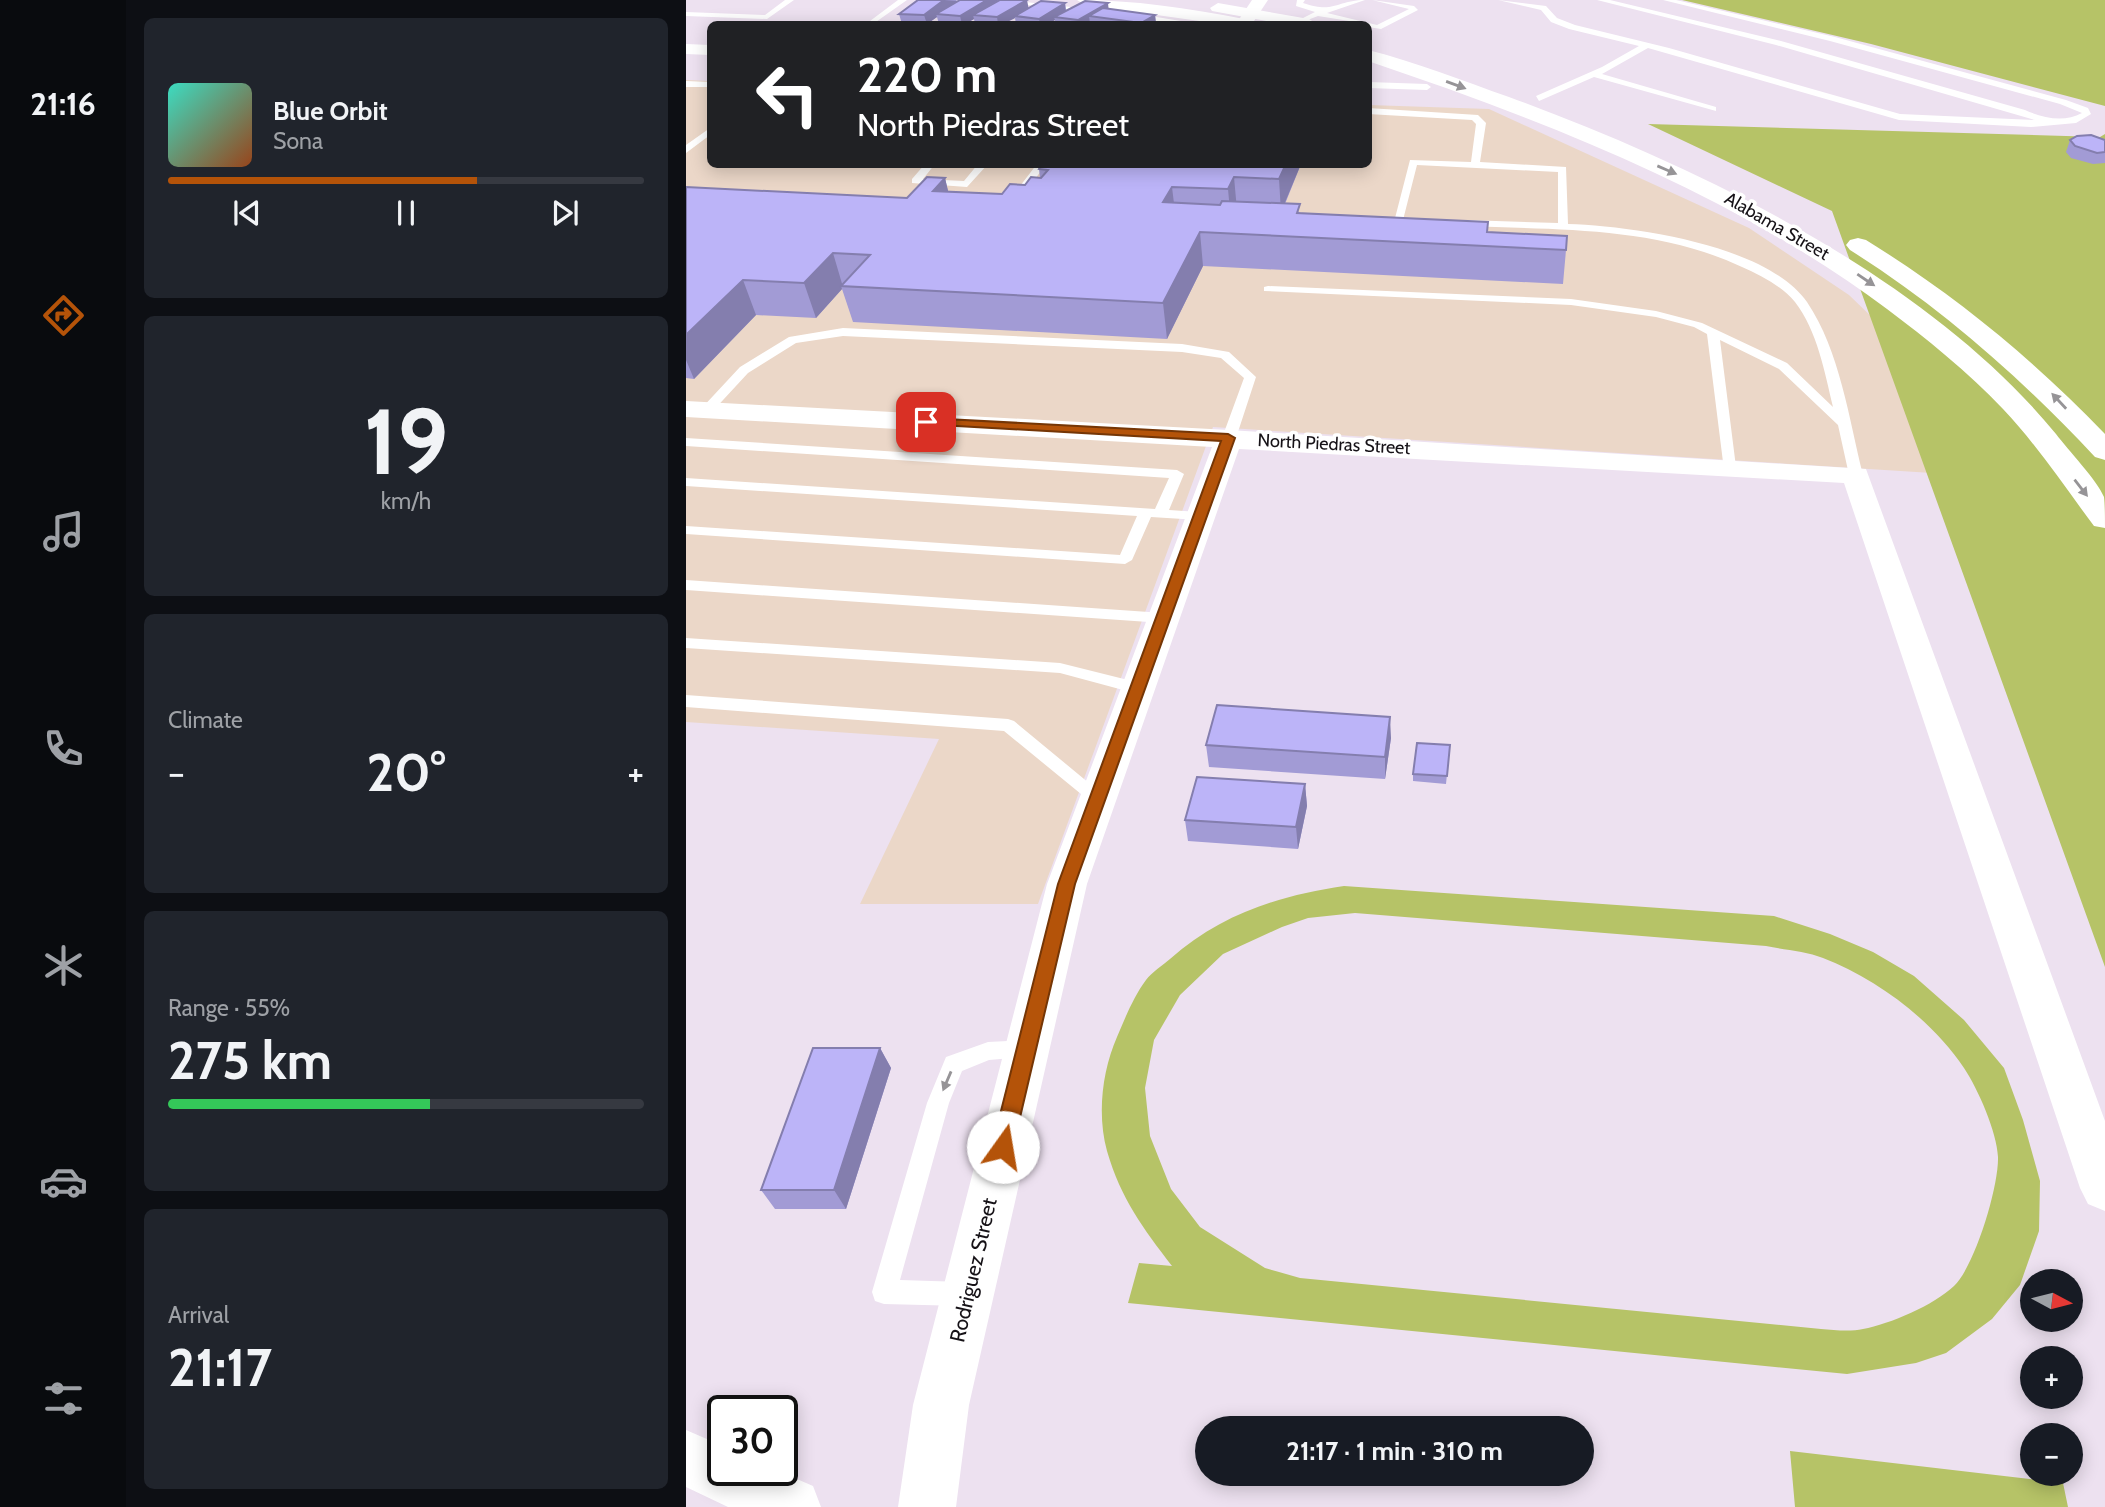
<!DOCTYPE html>
<meta charset="utf-8">
<style>
:root{--surface:#171b24;--page:#20242c;--text:#f1f3f6;--muted:#9ea1a6;--line:#363941;--accent:#b45309}
body{margin:0;font-family:Cabin,sans-serif;background:var(--page);color:var(--text);height:100vh;display:flex;flex-direction:column;font-size:26px;white-space:nowrap}
*{box-sizing:border-box;margin:0}
p{font-size:23px;color:var(--muted)}
.icon{flex:none;width:38px;height:38px;fill:none;stroke:currentColor;stroke-width:2;stroke-linecap:round;stroke-linejoin:round}
.map{position:relative;flex:1;overflow:hidden}
.details{display:flex;flex-direction:column;gap:18px;padding:18px;background:#0d0f14;width:560px}
.details>*{flex:none}
.hud{position:absolute;left:21px;top:21px;width:665px;height:147px;border-radius:10px;box-shadow:0 4px 18px #0003;background:#202124;color:#fff;overflow:hidden}
.needle{width:46px;rotate:97deg}
.tools{position:absolute;left:1334px;top:1269px;display:grid;gap:14px}
.tools a{display:grid;place-items:center;width:63px;height:63px;border-radius:50%;background:var(--surface);box-shadow:0 4px 18px #0003;font-size:35px}
.speed{position:absolute;left:21px;top:1395px;display:flex;gap:14px;font-size:35px;font-weight:700;text-align:center}
.speed>*{display:grid;place-content:center;width:91px;height:91px;border-radius:50%;background:var(--surface);box-shadow:0 4px 18px #0003;line-height:1}
.speed .limit{border:4px solid #111;border-radius:10px;background:#fff;color:#111}
.pin{position:absolute;display:grid;place-items:center;width:60px;height:60px;color:#fff;margin:-30px;border-radius:14px;box-shadow:0 4px 10px #0006}
.me{position:absolute;width:77px;margin:-38px;rotate:13deg;stroke-linejoin:round;filter:drop-shadow(0 0 5px #0008)}
.turn{display:flex;align-items:center;gap:24px;height:147px;padding:0 35px;font-size:32px}
.turn .icon{width:91px;height:91px;stroke-width:2.5}
.turn b{display:block;font-size:49px;line-height:60px}
.big{font-size:52px;font-weight:800;line-height:1.1}
.details .card{flex:1;display:flex;flex-direction:column;justify-content:center;gap:10px;min-width:0;padding:0 24px;border-radius:10px;background:var(--page)}
.details .dial{align-items:center;gap:0}
.dial b{font-size:91px;line-height:1}
.song{display:flex;align-items:center;gap:21px}
.cover{width:84px;height:84px;border-radius:10px;background:linear-gradient(135deg,hsl(170 70% 55%),hsl(20 70% 35%))}
.played{height:7px;border-radius:4px;background:linear-gradient(90deg,var(--accent) 65%,var(--line) 65%)}
.keys{display:flex;justify-content:space-around;direction:ltr}
.heat{display:flex;justify-content:space-between;align-items:center;font-size:38px;direction:ltr}
.charge{height:10px;border-radius:5px;background:linear-gradient(90deg,#34c759 55%,var(--line) 0)}
.trip{position:absolute;left:509px;top:1416px;width:399px;height:70px;border-radius:35px;background:var(--surface);box-shadow:0 4px 18px #0003;font-weight:800;line-height:70px;text-align:center}
main{display:flex;flex:1;min-height:0}
.tabs{display:flex;flex-direction:column;width:126px;justify-content:space-around;align-items:center;background:#090b0e;color:var(--muted)}
.tabs .icon{width:49px;height:49px}
.tabs .current{color:var(--accent)}
.tabs b{font-size:32px;color:var(--text)}
.map>svg:first-child{display:block}
.medical{fill:#ebd7c8}
.green{fill:#b6c367;fill-rule:evenodd}
.lines{fill:none;stroke-linecap:round;stroke-linejoin:round}
.service{fill:#fff;fill-rule:evenodd}
.minor{fill:#fff;fill-rule:evenodd}
.primary{fill:#fff;fill-rule:evenodd}
.wall{fill:#a29bd5}
.shaded-wall{fill:#847eae}
.building{fill:#bcb4f8;stroke:#847eae;stroke-width:2}
.oneway{fill:#969497}
.route{fill:#b45309;stroke:#753606;stroke-width:2}
.labels{text-anchor:middle;dominant-baseline:central;stroke-width:7;stroke-linejoin:round;paint-order:stroke}
.far-street-label{font-size:18px;fill:#161217;stroke:#fff}
.street-label{font-size:21px;fill:#161217;stroke:#fff}
</style>
<main>
<nav class="tabs">
<b>21:16</b>
<svg class="icon current" aria-label="directions" viewBox="0 0 24 24"><path d="M12 3l9 9-9 9-9-9zM9 14v-3h6M13 9l2 2-2 2"/></svg>
<svg class="icon" aria-label="music" viewBox="0 0 24 24"><path d="M9 18V5l10-2v13"/><circle cx="6" cy="18" r="3"/><circle cx="16" cy="16" r="3"/></svg>
<svg class="icon" aria-label="phone" viewBox="0 0 24 24"><path d="M5 4h4l2 5-3 2q2 4 5 5l2-3 5 2v4C11 20 4 13 5 4z"/></svg>
<svg class="icon" aria-label="climate" viewBox="0 0 24 24"><path d="M12 3v18M4 7l16 10M4 17L20 7"/></svg>
<svg class="icon" aria-label="car" viewBox="0 0 24 24"><path d="M5 17H2v-5l4-1 3-4h7l3 4 3 1v5h-3M9 17h6M6 11h13"/><circle cx="7" cy="17" r="2"/><circle cx="17" cy="17" r="2"/></svg>
<svg class="icon" aria-label="filters" viewBox="0 0 24 24"><path d="M4 7h16M4 17h16"/><circle cx="9" cy="7" r="2"/><circle cx="15" cy="17" r="2"/></svg>
</nav>
<section class="details">
<div class="card">
<div class="song"><i class="cover"></i><div><b>Blue Orbit</b><p>Sona</p></div></div>
<div class="played"></div>
<div class="keys"><svg class="icon" aria-label="previous" viewBox="0 0 24 24"><path d="M18 5L8 12l10 7zM5 5v14"/></svg><svg class="icon" aria-label="pause" viewBox="0 0 24 24"><path d="M8 5v14M16 5v14"/></svg><svg class="icon" aria-label="next" viewBox="0 0 24 24"><path d="M6 5l10 7-10 7zM19 5v14"/></svg></div>
</div>
<div class="card dial"><b>19</b><p>km/h</p></div>
<div class="card"><p>Climate</p>
<div class="heat"><a>−</a><b class="big">20°</b><a>+</a></div>
</div>
<div class="card"><p>Range · 55%</p><b class="big">275 km</b><div class="charge"></div></div>
<div class="card"><p>Arrival</p><b class="big">21:17</b></div>
</section>
<div class="map">
<svg width="1419" height="1507" viewBox="0 0 1419 1507">
<rect width="100%" height="100%" fill="#ede1f0"/>
<!-- medical -->
<path class="medical" d="M0,80L24,81V164H682L683,105L803,109L1063,228L1163,295L1272,400L1309,477L527,427L352,904H174L253,739L0,722Z"/>
<!-- green -->
<path class="green" d="M996,0H1419V106L1185,44Z
M962,124L1414,137L1419,134V967L1146,211Z
M658,886L1088,916L1144,934L1187,952L1228,976L1278,1020L1318,1068L1337,1120L1354,1181L1353,1231L1334,1285L1306,1319L1260,1353L1230,1363L1161,1374L442,1303L453,1263L486,1266C457,1228 435,1199 421,1151C411,1115 416,1071 431,1037C439,1018 448,996 460,980C466,972 477,965 484,959C535,914 592,896 658,886ZM669,913L1080,946C1099,950 1120,951 1137,958C1191,979 1246,1020 1278,1068C1292,1089 1311,1132 1312,1157C1313,1186 1289,1266 1268,1286C1248,1305 1204,1324 1177,1329C1164,1332 1148,1330 1135,1329L614,1278L579,1268L514,1227L485,1189L464,1136L459,1088L468,1040L494,995L537,954L596,927L622,918Z
M1104,1451L1377,1483L1382,1507H1109Z"/>
<g class="lines">
<!-- service -->
<path class="service" d="M99,0H108L81,19L0,16V12L79,15Z
M212,0H221L187,24H180Z
M294,0H322L412,10L408,12Z
M611,0H619L617,3C649,14 651,0 679,0L641,13L691,25L723,9L686,0L728,6L732,10L695,29L682,27V24L632,16L611,24V21L629,12L610,6Z
M812,0L860,6L871,18L889,25L983,48L1214,114L1349,120L1090,45L911,0H924L1095,41L1339,110C1357,118 1378,123 1396,113L1374,104L1144,41L977,0H990L1149,37L1380,100L1402,108L1405,114L1390,123L1345,127L1213,120L962,48L916,74L1030,107V111L908,77L853,101L850,96L916,67L953,46L883,29L865,22L855,10Z
M446,13L501,22L505,24H490L443,17Z
M0,81L24,82V87H0Z
M682,82L741,84L745,87L741,90L682,88Z
M682,108L792,115L800,123L794,162L880,167L882,224C947,226 1081,245 1121,302C1154,351 1163,419 1177,475L1175,478H1165L1163,475L1152,425L1093,369L1034,340L1050,467L1043,471L1038,470L1021,334L1008,327L970,317L885,305L578,291V287L582,286L885,299L970,311L1016,323L1101,363L1147,407C1139,373 1131,330 1109,302C1096,286 1074,275 1056,267C969,226 872,230 779,226L774,223L779,220L872,223V172L731,165L717,220L708,222L724,160L785,162L790,124L786,120L682,114Z
M24,128V135L0,153V145Z
M239,164H249L237,179L278,181L292,164H302L281,187L226,183V179Z
M351,164H360L336,197H328L327,195Z
M157,328L496,344L543,352L570,377L550,438L543,442L536,438L558,378L535,358L496,352L157,336L110,343L62,373L25,413L20,414L14,410L54,367L103,337Z
M0,438L491,470L498,474L483,510L513,512L520,516L513,520L465,517L446,560L439,564L0,534V526L434,555L451,516L0,486V478L469,509L483,478L0,446Z
M0,580L477,613L485,618L477,623L0,590Z
M0,638L374,663L458,684L460,688L452,694L374,673L0,648Z
M0,695L322,719L328,721L421,798L418,803H406L318,731L0,707Z
M340,1040L348,1042L351,1049L348,1056L303,1060L276,1071L263,1103L214,1280L277,1282L286,1285L289,1294L286,1303L277,1306L198,1304L189,1301L186,1292L241,1103L260,1057L302,1042Z"/>
<!-- minor -->
<path class="minor" d="M566,0H582L566,24H550Z
M0,44L24,45V55L0,54Z
M0,401L543,430L1180,469L1419,1121V1211L1402,1204L1394,1188L1158,483L553,449L401,884L283,1405L270,1507H212L227,1405L361,884L526,447L0,417Z
M0,1430L37,1446V1470H90L127,1486L135,1507H42L0,1487Z"/>
<!-- primary -->
<path class="primary" d="M391,0C448,0 502,8 558,19L566,24H535L399,5Z
M532,3L623,19L631,24H597L526,11L524,8Z
M682,50C730,62 777,81 823,97C1011,166 1241,276 1370,434C1382,450 1411,480 1418,497C1419,505 1419,520 1419,528L1408,526C1378,486 1351,445 1317,409C1282,372 1241,339 1201,309C1045,193 865,123 682,61Z
M1172,238L1180,240C1269,295 1347,359 1419,434V460L1409,457C1335,378 1256,308 1164,250L1160,245L1164,240Z"/>
</g>
<!-- wall -->
<path class="wall" d="M232,0H271L267,4L343,8L379,3L380,11L423,9L469,15L470,24H369V20L362,24H330L329,18L317,24H289L288,19L279,24H253L251,17L241,24H216L213,14Z
M1384,140H1419V163L1407,164L1385,158L1380,152Z
M615,164L599,204L615,213L802,222V232L880,250L877,284L517,266L481,339L167,322L156,289L130,318L70,315L8,379L0,378V187L221,198L259,178L262,192L316,194L354,178L353,169Z
M705,738L699,779L523,767L520,745Z
M764,745L760,784L727,781V774Z
M619,784L621,806L612,849L502,841L499,820Z
M194,1048L205,1068L160,1209H89L75,1190Z"/>
<!-- shaded-wall -->
<path class="shaded-wall" d="M258,0L271,1L254,15L250,14L251,17L241,24L238,15Z
M301,0H313L287,15L288,19L279,24H276L274,16Z
M341,0L343,10L329,16V18L317,24H312L311,17Z
M379,3L380,13L368,17L369,20L362,24H354L353,19Z
M422,3L423,13L403,16L404,24H392V20Z
M469,15L470,24H456L455,23Z
M600,164H615L595,212L593,179Z
M548,177L551,210L545,222L542,189Z
M259,178L267,211L247,191Z
M486,187L490,220L477,202Z
M514,232L517,266L481,339L477,303Z
M147,253L157,287L155,286L156,289L130,318L118,283Z
M57,280L70,315L8,379L0,360V335Z
M704,717L705,738L699,779V757Z
M619,784L621,806L612,849L610,827Z
M194,1048L205,1068L160,1209L148,1190Z"/>
<!-- building -->
<path class="building" d="M232,0H258L238,15L213,14Z
M274,0H301L274,16L250,14Z
M314,0H341L311,17L287,15Z
M355,1L379,3L353,19L329,16Z
M399,1L422,3L392,20L368,17Z
M417,8L469,15L455,23L403,16Z
M1405,135L1419,140V152L1411,153L1389,146L1384,140L1391,136Z
M356,164H600L593,179L548,177L542,189L486,187L477,202L534,205L536,201L614,204L611,213L802,222L801,232L881,236L880,250L514,232L477,303L155,286L184,255L147,253L118,283L57,280L0,335V187L221,198L241,177L259,178L247,191L316,194L324,184L339,185L345,177L355,178L362,170L353,169Z
M531,705L704,717L699,757L520,745Z
M731,743L764,745L761,776L727,774Z
M511,777L619,784L610,827L499,820Z
M127,1048H194L148,1190H75Z"/>
<!-- one-way arrows -->
<defs><path id="oneway-solid" d="M-6-.8H1V-3.2L6.5 0L1 3.2V.8H-6Z" transform="scale(1.75)"/></defs>
<g class="oneway">
<use href="#oneway-solid" transform="translate(770 85) rotate(20)"/>
<use href="#oneway-solid" transform="translate(981 170) rotate(23)"/>
<use href="#oneway-solid" transform="translate(1180 280) rotate(34)"/>
<use href="#oneway-solid" transform="translate(1373 401) rotate(-133)"/>
<use href="#oneway-solid" transform="translate(1395 488) rotate(52)"/>
<use href="#oneway-solid" transform="translate(261 1081) rotate(113)"/>
</g>
<!-- route -->
<path class="route" d="M240,418L542,434L549,438L389,884L327,1147L324,1154L317,1157L309,1154L306,1147L372,884L535,441L236,424L234,422Z"/>
<g class="labels">
<!-- far-street labels -->
<g class="far-street-label">
<text transform="translate(1091 226) rotate(30)">Alabama Street</text>
<text transform="translate(648 444) rotate(3)">North Piedras Street</text>
</g>
<!-- street labels -->
<g class="street-label">
<text transform="translate(287 1270) rotate(-77)">Rodriguez Street</text>
</g>
</g>
</svg>
<div class="tools">
<a><svg class="needle" viewBox="-14 -14 28 28"><path d="M0-13l5 13h-10z" fill="#e53935"/><path d="M0 13l5-13h-10z" fill="#9ea1a6"/></svg></a>
<a>+</a>
<a>−</a>
</div>
<div class="speed"><div class="limit">30</div></div>
<div class="pin" style="left:240px;top:422px;background:#d93025"><svg class="icon" aria-label="arrive" viewBox="0 0 24 24"><path d="M6 21V4h12l-3 4 3 4H6"/></svg></div>
<svg class="me" style="left:317px;top:1147px" viewBox="-20 -20 40 40"><circle r="19" fill="#fff"/><path d="M0-13L10 11 0 6-10 11z" fill="#b45309"/></svg>
<div class="trip">21:17 · 1 min · 310 m</div>
<div class="hud">
<div class="turn"><svg class="icon" aria-label="left" viewBox="0 0 24 24"><path d="M17 20v-9H6M10 6l-5 5 5 5"/></svg><div><b>220 m</b>North Piedras Street</div></div>
</div>
</div>
</main>
